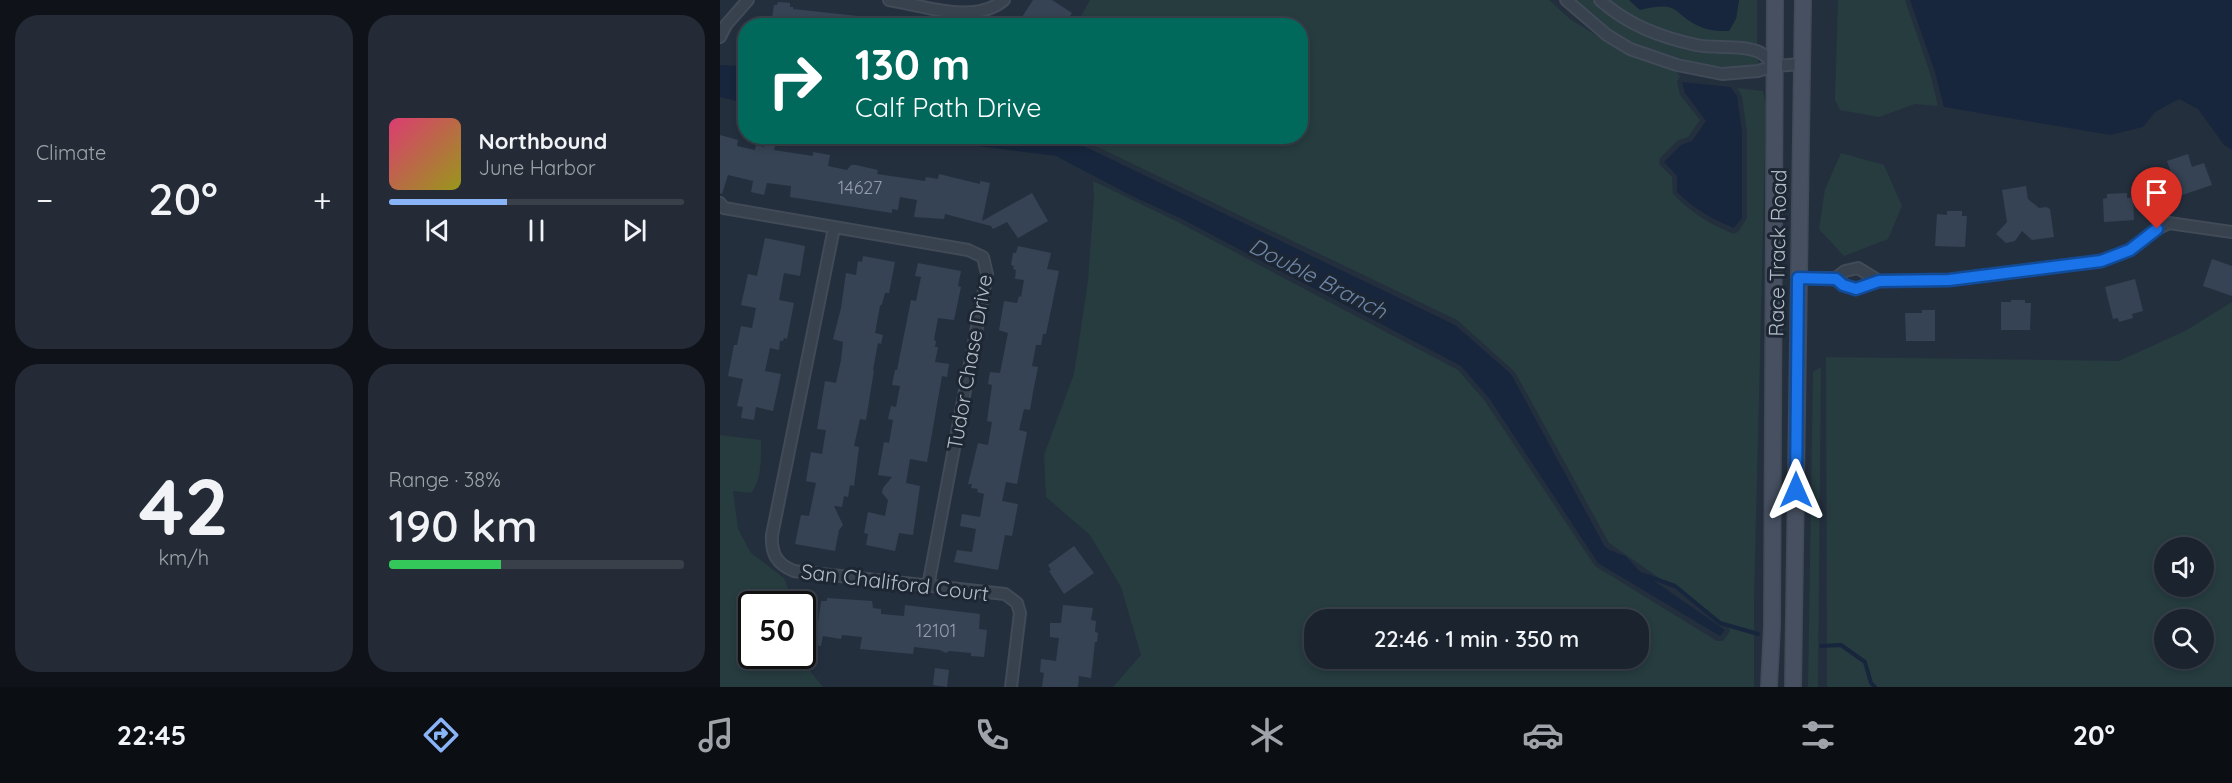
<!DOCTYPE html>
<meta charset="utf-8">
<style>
:root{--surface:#1b232e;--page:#242b36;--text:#f1f3f6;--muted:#a0a4aa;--line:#39404a;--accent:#8ab4f8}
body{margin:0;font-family:Quicksand,sans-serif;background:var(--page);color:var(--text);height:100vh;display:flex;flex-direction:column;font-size:22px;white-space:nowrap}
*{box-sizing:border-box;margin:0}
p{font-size:20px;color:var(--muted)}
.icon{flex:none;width:33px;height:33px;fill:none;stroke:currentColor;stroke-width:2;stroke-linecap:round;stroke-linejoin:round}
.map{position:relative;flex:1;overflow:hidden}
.details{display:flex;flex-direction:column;gap:15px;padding:15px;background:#0f1319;width:720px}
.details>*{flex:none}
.top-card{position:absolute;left:18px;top:18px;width:570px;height:126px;border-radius:24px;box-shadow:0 3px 9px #0003,0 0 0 2px var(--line);background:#00695c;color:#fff;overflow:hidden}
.tools{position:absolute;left:1434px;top:537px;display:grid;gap:12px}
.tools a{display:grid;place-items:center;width:60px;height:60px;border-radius:50%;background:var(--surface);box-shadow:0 3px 9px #0003,0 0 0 2px var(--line);font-size:30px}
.speed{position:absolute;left:18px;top:591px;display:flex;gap:12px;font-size:30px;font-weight:700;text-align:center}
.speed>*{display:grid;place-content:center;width:78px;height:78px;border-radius:50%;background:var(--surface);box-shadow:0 3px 9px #0003,0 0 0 2px var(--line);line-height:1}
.speed .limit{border:3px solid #111;border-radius:9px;background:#fff;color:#111}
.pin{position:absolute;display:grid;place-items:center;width:51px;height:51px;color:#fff;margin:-62px -26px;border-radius:50% 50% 50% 0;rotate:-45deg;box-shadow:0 0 6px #0007}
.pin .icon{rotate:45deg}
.me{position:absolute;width:66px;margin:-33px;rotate:0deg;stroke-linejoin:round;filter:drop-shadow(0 0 4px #0008)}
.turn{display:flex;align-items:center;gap:21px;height:126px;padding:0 18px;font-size:27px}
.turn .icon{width:78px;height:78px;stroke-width:2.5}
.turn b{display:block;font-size:42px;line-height:51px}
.big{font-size:45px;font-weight:600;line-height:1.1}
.details .card{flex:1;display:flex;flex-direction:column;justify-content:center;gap:9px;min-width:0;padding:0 21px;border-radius:24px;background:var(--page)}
.details .dial{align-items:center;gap:0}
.dial b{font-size:78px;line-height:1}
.song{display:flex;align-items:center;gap:18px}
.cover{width:72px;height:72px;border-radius:9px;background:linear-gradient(135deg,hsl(340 70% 55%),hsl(60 70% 35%))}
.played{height:6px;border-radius:3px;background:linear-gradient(90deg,var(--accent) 40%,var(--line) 40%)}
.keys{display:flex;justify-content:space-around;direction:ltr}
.heat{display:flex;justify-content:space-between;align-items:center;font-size:33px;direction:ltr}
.charge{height:9px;border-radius:4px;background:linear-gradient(90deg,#34c759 38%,var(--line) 0)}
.details .tiles{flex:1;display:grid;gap:15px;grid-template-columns:repeat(2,1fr)}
.trip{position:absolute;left:584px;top:609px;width:345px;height:60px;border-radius:24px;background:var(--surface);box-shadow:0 3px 9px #0003,0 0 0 2px var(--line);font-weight:600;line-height:60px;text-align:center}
.menu{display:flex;height:96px;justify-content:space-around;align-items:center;background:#0b0e12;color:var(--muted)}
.menu .icon{width:42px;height:42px}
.menu .selected{color:var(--accent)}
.menu b{font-size:27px;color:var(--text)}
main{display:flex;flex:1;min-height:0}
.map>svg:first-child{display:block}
.green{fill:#263c3f;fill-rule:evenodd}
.water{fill:#17263c}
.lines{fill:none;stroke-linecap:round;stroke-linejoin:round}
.stream{stroke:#17263c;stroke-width:4}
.building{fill:#364354}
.street-casing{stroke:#414a57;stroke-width:14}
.secondary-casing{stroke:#414a57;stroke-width:18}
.street{stroke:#38414e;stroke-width:10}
.secondary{stroke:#465061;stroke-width:15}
.route-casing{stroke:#114b97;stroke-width:15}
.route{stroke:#1a73e8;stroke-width:10}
.labels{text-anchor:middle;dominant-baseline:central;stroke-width:6;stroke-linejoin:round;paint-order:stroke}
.number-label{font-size:18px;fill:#929caa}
.street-label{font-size:21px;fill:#b4bcc9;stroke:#1d2633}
.water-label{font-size:22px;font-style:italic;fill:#6d86a8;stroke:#1d2633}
</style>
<main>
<section class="details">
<div class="tiles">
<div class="card"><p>Climate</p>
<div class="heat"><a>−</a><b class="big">20°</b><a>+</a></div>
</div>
<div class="card">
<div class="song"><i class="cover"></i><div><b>Northbound</b><p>June Harbor</p></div></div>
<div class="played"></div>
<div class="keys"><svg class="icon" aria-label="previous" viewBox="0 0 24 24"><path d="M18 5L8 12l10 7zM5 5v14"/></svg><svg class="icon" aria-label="pause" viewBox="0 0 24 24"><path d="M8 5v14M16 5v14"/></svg><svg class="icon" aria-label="next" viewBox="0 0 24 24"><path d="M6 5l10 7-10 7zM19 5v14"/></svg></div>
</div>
<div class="card dial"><b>42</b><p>km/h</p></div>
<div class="card"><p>Range · 38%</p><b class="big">190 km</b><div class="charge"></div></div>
</div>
</section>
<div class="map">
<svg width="1512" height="687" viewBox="0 0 1512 687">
<rect width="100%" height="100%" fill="#242f3e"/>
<!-- green -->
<path class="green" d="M370,0H829L850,19L908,55L957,72L960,77L957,81L960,95L980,120L968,137L957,141L940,158L939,164L952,177L953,194C971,213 990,224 1014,234L1018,232L1027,218V132L1022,96L1017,88L1043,91L1046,108L1034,601V687H393L421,655L401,587L370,535L326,497L324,455L354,374L368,281L374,197L373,181L458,222L738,370L765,401L875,566L997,641H1003L1010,631L1008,626L889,543L795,372L737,320L357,137L580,136V26L356,25ZM594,620H918V658H594Z
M856,0H872C916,41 971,55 1031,55L1038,58V64L1001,68L982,65L912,43L891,30Z
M889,0H909L920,10C952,2 953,7 978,26L1016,19L1019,0H1037V45C1019,40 999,42 981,40C949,35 913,23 889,0Z
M1118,0H1185L1210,73L1218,106L1195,104L1159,117L1120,110L1115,100Z
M1121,153L1164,165L1182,206L1168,239L1124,256L1099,229L1105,189Z
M1512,302V687H1107L1106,357L1399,361L1465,331ZM1444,548H1484V586H1444ZM1444,620H1484V658H1444Z
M1101,367L1098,687H1088L1093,372Z
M0,435L41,440C41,457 42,480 31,493L13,491L18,529L31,553L64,578L74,604H32V656H78L103,687H0Z"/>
<!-- water -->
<path class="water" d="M909,0H1019L1016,19L1009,31C999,31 990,31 981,27C950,14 963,0 920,10Z
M1190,0H1512V150L1504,145L1478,109L1459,99L1435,112L1423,127L1390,135L1224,107L1215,72Z
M0,65L25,66V103L0,97Z
M962,82L1010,87L1017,96L1022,132V218L1014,228C992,219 974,209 957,192V176L944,162L961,145L972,141L986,121L965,93Z
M221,137H345L735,325L791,374L885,547L1005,630L1000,636L878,563L769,398L741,366L460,218L412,196L336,156L250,145Z"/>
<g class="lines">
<!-- stream -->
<path class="stream" d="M892,553L905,558L915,569
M924,575L955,586L1000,623L1038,634
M1101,646L1121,645L1145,662L1151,683L1155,687"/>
</g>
<!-- building -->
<path class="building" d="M313,0H332L352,13L350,16L355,19L351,26H287L302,17Z
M58,2L70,3V7H73V9L138,16L136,26H51L54,5H57Z
M0,135L18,140L17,146L35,150L36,145L44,147L45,144L55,146L54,150L93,156V152L110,155L108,166L127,170L131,165H136L158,170L157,174L205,181L206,177L218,179L219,174L260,184V181L270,183L262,221L312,193L328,221L298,238L287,222L273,229L271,226L225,214L224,219L194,217L197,200L180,197L178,210L172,209V213L70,197L71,186L47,183L44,195L31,192L33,181L8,175L2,194L0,193Z
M1468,154L1472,167L1484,163L1492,185L1459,196L1447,161Z
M1306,186L1308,199L1319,208L1326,207L1330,209L1334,237L1312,240L1302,231L1295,241L1286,243L1276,234L1287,222L1282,190Z
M1407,193V198H1413L1414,220L1384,222L1383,199L1387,198V194Z
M1227,211H1242V216H1247L1245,247L1215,246L1217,214L1227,215Z
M45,238L85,246L80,276L64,273L59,300L74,303L67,339L64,338L63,341H60L59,350L50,348L45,371L61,374L53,411L36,407L34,420L21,418L23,407L17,406L23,379L8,376L14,345H17L21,326L32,328L36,308L21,305L28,274L37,276Z
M298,246L331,253L327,269L339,271L326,334H323L321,345H316L312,366L318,367L313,392L310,410L304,409L299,430L307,432L297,484L286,482L282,501L298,504L292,536L285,535L278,570L234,562L237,550L252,552L254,541L256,529L240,526L242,514L260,517L264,494L257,492L258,489L251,488L252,484H248L258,443L268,445L272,422L267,421L272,385L268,384L270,372L280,373L288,333L279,330L284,301L297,303L299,296L301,297L304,280L295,279L296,270L293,269L294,266L291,265L293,253H296Z
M143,256L175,262L169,293H165L162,304L160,306L155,333L163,335L161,344L158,343L153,370H154L146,420L140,419L134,446L139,447L134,486L130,485L128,497L124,496L122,507L114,506L123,525L119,530L115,551L75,544L81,515L89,516L96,483L86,481L91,452L102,454L106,430L97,429L105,381L116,383L121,360L123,342L113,339L121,308L126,273L136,275L138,261L142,262Z
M1492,259L1512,266V296L1483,286Z
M198,263L241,271L238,286L241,287L234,320L218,318L214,340L216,341L215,347H218L215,362L229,364L227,377L222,376L207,462L190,459L186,483L200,486L193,535L179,533L175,551L146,545L148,534L144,533L148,512L165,516L168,500L162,493L163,488L172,477L158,475L164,442L169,443L173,420L168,419L171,406L176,407L180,386L172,385L175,370H177L191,300L196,301L201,277L195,276Z
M1415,279L1423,311L1412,314L1413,318L1399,322L1398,318L1393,319L1385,287Z
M1291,300H1305V303H1311L1310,330H1281V302H1291Z
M1202,310H1215V341H1186L1185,313H1202Z
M354,546L374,573L344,594L329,571L331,570L328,565Z
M107,598L152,601L153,608L161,609V614L184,616L185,605L260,614L259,629L267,630L264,657L251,656V653L229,651L226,653L220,650L194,647L193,654L140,649L142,637L122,635L121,639L103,636L101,646L88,645L90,629L97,630L101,601H107Z
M343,605L373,608L371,620L376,621L375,632L378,633L377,642H375L371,678L359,676L358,687H322L324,673L320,672L321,659L336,661L339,638L330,637V623H341Z
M215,668L229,670L227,687L213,685Z"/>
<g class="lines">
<!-- street casing -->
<g class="street-casing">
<path id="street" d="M169,0C205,6 254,25 284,0
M846,0L887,35L910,49L957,65L1002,74L1038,71L1054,66L1082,64
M880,0C908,25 940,37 976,45C995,49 1024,44 1041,53C1046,55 1050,61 1054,66
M0,37L6,25L28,0
M0,203L4,208L248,250L263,257L267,274L208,586
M114,228L52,535C51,553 56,564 74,571L285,594L297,603L300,613L291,687
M1078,278H1116L1125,271L1138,268L1159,281
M1116,278L1123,285L1135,289L1159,281L1229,280L1381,261L1410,250L1437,229L1449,223L1512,232"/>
</g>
<!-- secondary casing -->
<g class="secondary-casing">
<path id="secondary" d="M1049,687L1052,626L1055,0
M1073,687L1083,0"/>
</g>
<!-- street -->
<use href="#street" class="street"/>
<!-- secondary -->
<use href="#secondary" class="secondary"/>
</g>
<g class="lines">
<!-- route casing -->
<g class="route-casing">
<path id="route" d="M1076,490L1078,278L1116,279L1123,285L1136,289L1159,281L1229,280L1381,261L1410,250L1437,229"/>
</g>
<!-- route -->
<use href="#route" class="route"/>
</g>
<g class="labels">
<!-- number labels -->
<g class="number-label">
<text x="140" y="187">14627</text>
<text x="216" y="630">12101</text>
</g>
<!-- street labels -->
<g class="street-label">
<text transform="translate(1057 253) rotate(-89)">Race Track Road</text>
<text transform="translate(249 362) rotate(-80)">Tudor Chase Drive</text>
<text transform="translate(175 582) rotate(7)">San Chaliford Court</text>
</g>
<!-- water labels -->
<g class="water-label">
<text transform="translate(598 278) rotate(27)">Double Branch</text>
</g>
</g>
</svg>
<div class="tools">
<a><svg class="icon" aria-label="sound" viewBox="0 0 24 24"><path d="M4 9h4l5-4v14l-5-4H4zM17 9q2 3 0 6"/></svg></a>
<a><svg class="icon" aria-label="search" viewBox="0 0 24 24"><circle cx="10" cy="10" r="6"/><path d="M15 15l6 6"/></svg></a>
</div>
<div class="speed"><div class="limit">50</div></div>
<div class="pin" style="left:1437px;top:229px;background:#d93025"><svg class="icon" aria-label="arrive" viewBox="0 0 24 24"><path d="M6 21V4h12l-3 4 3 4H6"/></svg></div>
<svg class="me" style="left:1076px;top:490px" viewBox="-20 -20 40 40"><path d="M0-17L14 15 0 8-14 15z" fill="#1a73e8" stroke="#fff" stroke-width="4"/></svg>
<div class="trip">22:46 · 1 min · 350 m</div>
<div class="top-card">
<div class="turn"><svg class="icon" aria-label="right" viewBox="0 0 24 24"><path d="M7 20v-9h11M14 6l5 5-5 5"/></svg><div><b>130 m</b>Calf Path Drive</div></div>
</div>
</div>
</main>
<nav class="menu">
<b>22:45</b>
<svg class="icon selected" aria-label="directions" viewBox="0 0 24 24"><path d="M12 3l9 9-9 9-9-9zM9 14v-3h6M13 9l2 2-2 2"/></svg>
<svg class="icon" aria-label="music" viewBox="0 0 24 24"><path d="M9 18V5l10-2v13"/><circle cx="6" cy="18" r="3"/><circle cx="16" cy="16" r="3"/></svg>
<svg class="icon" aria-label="phone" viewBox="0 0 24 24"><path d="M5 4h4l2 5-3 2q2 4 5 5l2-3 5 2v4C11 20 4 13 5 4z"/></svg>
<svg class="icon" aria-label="climate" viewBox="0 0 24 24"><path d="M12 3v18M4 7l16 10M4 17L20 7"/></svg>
<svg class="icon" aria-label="car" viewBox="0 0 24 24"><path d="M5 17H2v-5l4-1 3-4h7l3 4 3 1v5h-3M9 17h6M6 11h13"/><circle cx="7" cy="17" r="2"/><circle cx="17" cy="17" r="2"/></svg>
<svg class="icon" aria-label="filters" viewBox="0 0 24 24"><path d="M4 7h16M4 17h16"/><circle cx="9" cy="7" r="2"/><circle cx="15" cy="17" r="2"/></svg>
<b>20°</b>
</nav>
